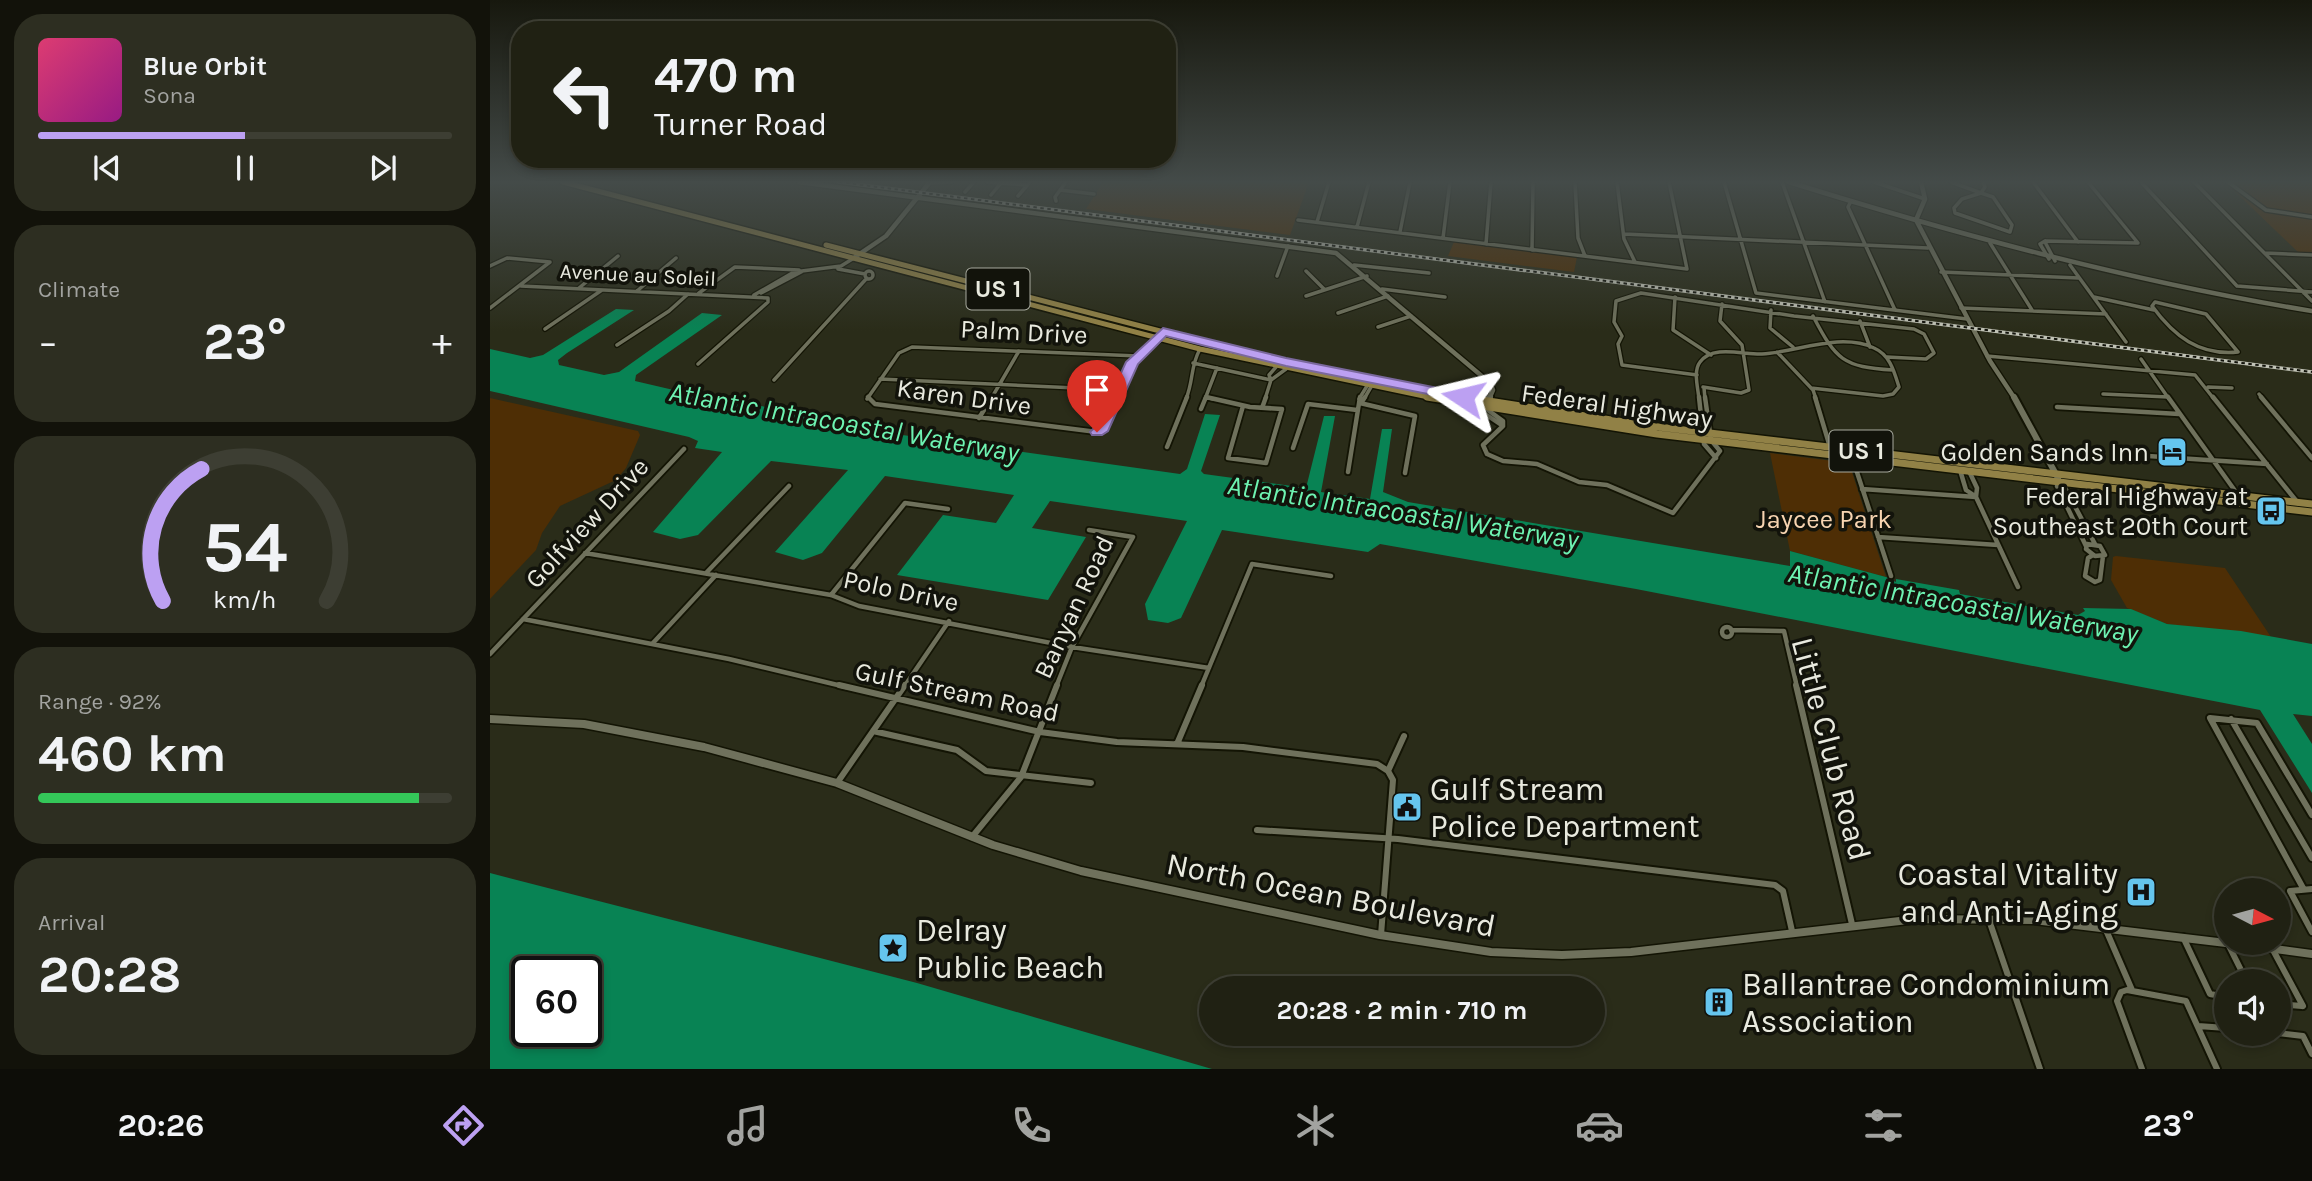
<!DOCTYPE html>
<meta charset="utf-8">
<style>
:root{--surface:#202113;--page:#2d2e21;--text:#f1f3f6;--muted:#a2a3a0;--line:#3d3e33;--accent:#bca0f2}
body{margin:0;font-family:Karla,sans-serif;background:var(--page);color:var(--text);height:100vh;display:flex;flex-direction:column;font-size:26px;white-space:nowrap}
*{box-sizing:border-box;margin:0}
p{font-size:23px;color:var(--muted)}
.icon{flex:none;width:38px;height:38px;fill:none;stroke:currentColor;stroke-width:2;stroke-linecap:round;stroke-linejoin:round}
.map{position:relative;flex:1;overflow:hidden}
.drawer{display:flex;flex-direction:column;gap:14px;padding:14px;background:#12120a;width:490px}
.drawer>*{flex:none}
.guide{position:absolute;left:21px;top:21px;width:665px;height:147px;border-radius:28px;box-shadow:0 4px 10px #0003,0 0 0 2px var(--line);background:#202113;color:var(--text);overflow:hidden}
.needle{width:46px;rotate:96deg}
.fabs{position:absolute;left:1724px;top:878px;display:grid;gap:14px}
.fabs a{display:grid;place-items:center;width:77px;height:77px;border-radius:50%;background:var(--surface);box-shadow:0 4px 10px #0003,0 0 0 2px var(--line);font-size:35px}
.speed{position:absolute;left:21px;top:956px;display:flex;gap:14px;font-size:35px;font-weight:700;text-align:center}
.speed>*{display:grid;place-content:center;width:91px;height:91px;border-radius:50%;background:var(--surface);box-shadow:0 4px 10px #0003,0 0 0 2px var(--line);line-height:1}
.speed .limit{border:4px solid #111;border-radius:10px;background:#fff;color:#111}
.pin{position:absolute;display:grid;place-items:center;width:60px;height:60px;color:#fff;margin:-72px -30px;border-radius:50% 50% 50% 0;rotate:-45deg;box-shadow:0 0 7px #0007}
.pin .icon{rotate:45deg}
.me{position:absolute;width:77px;margin:-38px;rotate:280deg;stroke-linejoin:round;filter:drop-shadow(0 0 5px #0008)}
.turn{display:flex;align-items:center;gap:24px;height:147px;padding:0 28px;font-size:32px}
.turn .icon{width:91px;height:91px;stroke-width:2.5}
.turn b{display:block;font-size:49px;line-height:60px}
.big{font-size:52px;font-weight:700;line-height:1.1}
.drawer .card{flex:1;display:flex;flex-direction:column;justify-content:center;gap:10px;min-width:0;padding:0 24px;border-radius:28px;background:var(--page)}
.drawer .dial{align-items:center;gap:0}
.dial svg{height:182px;overflow:visible;fill:none;stroke:var(--line);stroke-width:7;stroke-linecap:round;text-anchor:middle}
.dial text{fill:var(--text);stroke:none}
.song{display:flex;align-items:center;gap:21px}
.cover{width:84px;height:84px;border-radius:10px;background:linear-gradient(135deg,hsl(340 70% 55%),hsl(310 70% 35%))}
.played{height:7px;border-radius:4px;background:linear-gradient(90deg,var(--accent) 50%,var(--line) 50%)}
.keys{display:flex;justify-content:space-around;direction:ltr}
.heat{display:flex;justify-content:space-between;align-items:center;font-size:38px;direction:ltr}
.charge{height:10px;border-radius:5px;background:linear-gradient(90deg,#34c759 92%,var(--line) 0)}
.trip{position:absolute;left:709px;top:976px;width:406px;height:70px;border-radius:35px;background:var(--surface);box-shadow:0 4px 10px #0003,0 0 0 2px var(--line);font-weight:700;line-height:70px;text-align:center}
.tabs{display:flex;height:112px;justify-content:space-around;align-items:center;background:#0d0d08;color:var(--muted)}
.tabs .icon{width:49px;height:49px}
.tabs .selected{color:var(--accent)}
.tabs b{font-size:32px;color:var(--text)}
main{display:flex;flex:1;min-height:0}
.map>svg:first-child{display:block}
.green{fill:#4e2e05}
.water{fill:#088354;fill-rule:evenodd}
.lines{fill:none;stroke-linecap:round;stroke-linejoin:round}
.minor-far2-casing{stroke:#131404;stroke-width:6}
.minor-far1-casing{stroke:#131404;stroke-width:8}
.minor-casing{stroke:#131404;stroke-width:10}
.tertiary-far1-casing{stroke:#131404;stroke-width:7}
.tertiary-casing{stroke:#131404;stroke-width:10}
.secondary-casing{stroke:#131404;stroke-width:11}
.primary-far1-casing{stroke:#131404;stroke-width:8}
.primary-casing{stroke:#131404;stroke-width:10}
.minor-far2{stroke:#6f715c;stroke-width:3.5}
.minor-far1{stroke:#6f715c;stroke-width:4.5}
.minor{stroke:#6f715c;stroke-width:6}
.tertiary-far1{stroke:#6f715c;stroke-width:4.5}
.tertiary{stroke:#6f715c;stroke-width:6}
.secondary{stroke:#6f715c;stroke-width:8}
.primary-far1{stroke:#918146;stroke-width:5}
.primary{stroke:#918146;stroke-width:7}
.rail-casing{stroke:#c0c2b5;stroke-width:3.5}
.rail{stroke:#12130b;stroke-width:2;stroke-dasharray:3.5;stroke-linecap:butt}
.route{fill:#bca0f2;stroke:#7a689d;stroke-width:2}
.labels{text-anchor:middle;dominant-baseline:central;stroke-width:7;stroke-linejoin:round;paint-order:stroke}
.far-street-label{font-size:21px;fill:#e9eadf;stroke:#12130b}
.shield{fill:#12130b;stroke:#a8aa9f;stroke-width:2}
.shield-label{font-size:24px;font-weight:bold;fill:#e9eadf}
.street-label{font-size:26px;fill:#e9eadf;stroke:#12130b}
.poi-label{font-size:26px;fill:#e9eadf;stroke:#12130b;text-anchor:end}
.park-label{font-size:26px;fill:#f7d4b1;stroke:#12130b}
.water-label{font-size:28px;font-style:italic;fill:#6ef3b2;stroke:#12130b}
.near-street-label{font-size:32px;fill:#e9eadf;stroke:#12130b}
.near-poi-label{font-size:32px;fill:#e9eadf;stroke:#12130b;text-anchor:start}
</style>
<main>
<section class="drawer">
<div class="card">
<div class="song"><i class="cover"></i><div><b>Blue Orbit</b><p>Sona</p></div></div>
<div class="played"></div>
<div class="keys"><svg class="icon" aria-label="previous" viewBox="0 0 24 24"><path d="M18 5L8 12l10 7zM5 5v14"/></svg><svg class="icon" aria-label="pause" viewBox="0 0 24 24"><path d="M8 5v14M16 5v14"/></svg><svg class="icon" aria-label="next" viewBox="0 0 24 24"><path d="M6 5l10 7-10 7zM19 5v14"/></svg></div>
</div>
<div class="card"><p>Climate</p>
<div class="heat"><a>−</a><b class="big">23°</b><a>+</a></div>
</div>
<div class="card dial"><svg viewBox="0 0 100 80">
<path d="M14 69A42 42 0 1 1 86 69"/>
<path d="M14 69A42 42 0 0 1 31 11" stroke="#bca0f2"/>
<text x="50" y="56" font-size="32" font-weight="700">54</text>
<text x="50" y="72" font-size="11">km/h</text>
</svg></div>
<div class="card"><p>Range · 92%</p><b class="big">460 km</b><div class="charge"></div></div>
<div class="card"><p>Arrival</p><b class="big">20:28</b></div>
</section>
<div class="map">
<svg width="1822" height="1069" viewBox="0 0 1822 1069">
<rect width="100%" height="100%" fill="#2a2c19"/>
<!-- green -->
<path class="green" d="M613,182H819L800,235L596,209Z
M1735,182H1822V253L1808,252Z
M964,242L1087,257L1084,272L958,256Z
M0,398L148,431L150,435L136,468L126,480L70,506L52,533L46,550L0,599Z
M1280,453L1359,463L1396,577L1300,551Z
M1626,556L1735,568L1781,637L1677,624L1637,608L1621,580L1623,557Z"/>
<!-- water -->
<path class="water" d="M126,309L144,310L77,353L68,360L69,365L114,375L129,372L212,313L232,315L146,375L145,381L205,395L319,414L320,422L690,474L697,469L715,414L730,415L711,471L714,474L816,488L834,416H845L831,492L880,499L892,429H902L893,492L918,502L1300,566V551L1396,577L1406,582V579L1469,590L1470,594L1588,615L1595,611L1593,608L1641,609L1677,624L1751,631L1822,644V716L1803,714L1822,744V793L1770,710L1146,589L890,544L878,552L732,530L691,618L678,623L658,620L655,604L697,521L560,501L542,528L596,537L558,600L407,575L453,515L506,523L524,495L395,476L332,553L313,560L285,552L358,470L281,461L208,535L190,539L163,532L232,452L205,448L208,441L199,437L0,391V349L40,358L53,355Z
M0,873L427,983L722,1069H0ZM37,971H96V1031H37Z"/>
<g class="lines">
<!-- minor-far2 casing -->
<g class="minor-far2-casing">
<path id="minor-far2" d="M498,182L537,185
M1085,182L1088,238L1095,256
M1127,182L1134,239L1145,262
M1234,182L1266,293L1477,319
M1292,182L1335,302
M1384,182L1435,199
M1461,182L1491,193L1495,187L1493,182
M1543,182L1588,242
M1651,182L1747,286L1822,292
M1704,182L1822,301
M1738,182L1776,210L1822,217
M439,183L461,182
M570,190L604,194
M475,192L484,182
M1491,193L1503,197L1522,225L1520,232L1465,213L1464,208L1472,199Z
M501,195L511,183
M528,196L540,182
M566,201L565,197L576,182
M1361,201L1358,207L1405,310
M808,220L1197,269L1179,182
M827,222L839,182
M867,227L879,182
M910,232L920,182
M1134,234L1438,248
M953,238L960,182
M1555,241L1648,243L1598,182
M1555,241L1550,244L1559,259
M1555,242L1565,261
M1500,243L1542,310
M996,244L1001,182
M1042,250L1043,182
M1775,253L1822,255
M864,265L939,273
M1580,265L1636,342
M0,266L17,258L60,262L0,308
M348,269L375,274
M375 275a4 4 0 1 1 8 0a4 4 0 1 1-8 0Z
M816,271L834,289
M1451,272L1589,278
M787,276L798,246
M31,286L278,298V302L208,364
M89,288L128,256
M892,289L955,297
M147,291L186,258
M209,293L245,267L309,270
M271,293L313,271
M264,295L304,272L351,266L364,258
M816,296L877,276
M1185,297L1183,330L1221,355
M1604,297L1664,310
M1665,302L1716,314L1748,352C1709,356 1684,336 1662,306Z
M1471,308L1616,314
M1281,310L1280,328L1303,347
M848,313L898,296
M1323,316C1346,360 1353,367 1403,370
M1370,321L1380,347
M888,327L921,316
M55,329L112,290
M127,345L179,311L198,294
M1287,352L1323,390L1326,399
M649,356L673,332
M650,356L673,338
M1497,356L1705,375L1724,399
M1651,359L1679,399
M703,363L781,380L796,369
M1207,375L1132,365L1128,344L1132,336L1124,322L1126,301L1151,293L1304,316L1424,329L1434,334L1444,353L1436,359L1397,357
M390,379L630,390
M284,380L377,278
M1213,387L1251,393L1259,390L1252,345L1230,321L1232,304
M1718,387L1742,388
M1214,388L1215,399
M1613,394L1678,397
M1769,394L1773,399
M716,397L723,399
M377,399L409,353L422,347L649,356
M501,399L529,351
M626,399L642,362L649,356
M696,399C704,379 700,367 710,349
M715,399L727,368
M775,399L781,380L779,375L786,367
M869,399L877,386
M874,399L881,387
M1209,399C1208,388 1203,371 1210,362C1223,344 1254,355 1272,354C1307,352 1350,332 1384,348C1400,355 1404,371 1409,387L1403,394L1393,396L1321,388"/>
</g>
<!-- minor-far1 casing -->
<g class="minor-far1-casing">
<path id="minor-far1" d="M378,397L385,404L607,432L613,427L626,397
M716,397L760,407L792,409L776,463L738,458L753,406
M1209,397L1214,444L1226,458
M1325,397L1340,447
M1678,397L1748,495
M1723,397L1808,503
M1771,397L1822,458
M870,403L925,416L915,473
M871,403L875,397
M1567,407L1689,414
M772,408L776,397
M995,408L992,412L1013,426
M995,408L1013,421V425
M711,409L716,397
M489,418L502,397
M1013,426L993,445L997,454L1013,461L1047,464L1089,482L1117,485L1183,513L1230,451L1221,440L1215,397
M677,447L697,397
M803,448L818,404L867,410
M1658,456L1777,464
M1362,457L1401,576
M1470,470L1476,490L1485,496
M1479,471L1487,488L1486,497L1528,587
M858,472L870,397
M1570,482L1567,486L1596,546
M1573,484L1605,544
M1372,489L1486,497
M1388,537L1508,545
M1597,544L1610,546L1615,555L1605,556L1596,549Z
M95,553L341,595L369,606L582,647L719,668
M1603,555L1598,558L1595,576L1605,582L1610,580L1613,556
M217,572L299,486
M341,595L415,503L458,509
M33,619L239,659L356,687
M1232 632a5 5 0 1 1 10 0a5 5 0 1 1-10 0Z
M1241,630L1294,631L1307,687
M163,643L226,575
M0,654L194,449
M414,687L459,621
M566,687L582,647L643,537L599,530
M711,687L762,564L841,576"/>
</g>
<!-- minor casing -->
<g class="minor-casing">
<path id="minor" d="M349,685L550,732L627,742L753,747L887,764L898,771L903,780L891,935
M1306,685L1362,924
M1741,719L1822,858
M383,731L467,750L496,771L601,783
M687,744L712,685
M898,771L914,736
M347,783L415,685
M767,830L908,839L1285,885L1293,891L1302,931
M482,837L531,777L567,685
M1813,888L1720,718L1767,723L1822,815
M1822,889L1800,891L1822,932
M1499,920L1550,1069
M1616,930L1642,990
M1693,937L1720,994L1736,997
M1738,944L1757,982
M1783,950L1813,1006
M1788,1004L1812,1006
M1708,1026L1736,1028
M1788,1033L1813,1036L1822,1054
M1652,1069L1627,1001L1631,992L1637,990L1696,1001L1727,1069"/>
</g>
<!-- tertiary-far1 casing -->
<g class="tertiary-far1-casing">
<path id="tertiary-far1" d="M309,182L846,253L1000,383L1003,390L999,399
M1299,182C1471,236 1644,282 1822,311
M1426,220L1500,361L1525,399
M1426,220L1435,199L1431,182
M365,257L396,236L440,182"/>
</g>
<!-- tertiary casing -->
<g class="tertiary-casing">
<path id="tertiary" d="M1524,397L1568,478
M996,405L1000,397"/>
</g>
<!-- secondary casing -->
<g class="secondary-casing">
<path id="secondary" d="M0,719L94,724L214,747L347,783L503,845L591,871L890,935L1001,952L1072,955L1141,952L1427,919L1544,920L1736,943
M1740,943L1822,954"/>
</g>
<!-- primary-far1 casing -->
<g class="primary-far1-casing">
<path id="primary-far1" d="M73,182L710,349L948,399
M336,245L771,357L984,399"/>
</g>
<!-- primary casing -->
<g class="primary-casing">
<path id="primary" d="M937,397L1167,434L1822,512
M973,397L1160,426L1822,504"/>
</g>
<!-- minor-far2 -->
<use href="#minor-far2" class="minor-far2"/>
<!-- minor-far1 -->
<use href="#minor-far1" class="minor-far1"/>
<!-- minor -->
<use href="#minor" class="minor"/>
<!-- tertiary-far1 -->
<use href="#tertiary-far1" class="tertiary-far1"/>
<!-- tertiary -->
<use href="#tertiary" class="tertiary"/>
<!-- secondary -->
<use href="#secondary" class="secondary"/>
<!-- primary-far1 -->
<use href="#primary-far1" class="primary-far1"/>
<!-- primary -->
<use href="#primary" class="primary"/>
<!-- rail casing -->
<g class="rail-casing">
<path id="rail" d="M349,182L1822,372"/>
</g>
<!-- rail -->
<use href="#rail" class="rail"/>
</g>
<!-- sky -->
<linearGradient id="sky" x2="0" y2="1"><stop stop-color="#17180e"/><stop offset="0.55" stop-color="#444b49"/><stop offset="1" stop-color="#444b49" stop-opacity="0"/></linearGradient>
<rect width="1822" height="331" fill="url(#sky)"/>
<!-- route -->
<path class="route" d="M673,328L796,358L973,393L980,397L973,401L796,366L676,336L648,364L618,431L612,435H602L600,432L607,425L636,362Z"/>
<!-- icons -->
<defs>
<g id="hotel-square" transform="scale(1.575)"><rect x="-9" y="-9" width="18" height="18" rx="4" fill="#65c5ee" stroke="#12130b"/><path d="M-6-4.5h1.5V1H6V5H4.5V3h-9V5H-6ZM-4 0a1.8 1.8 0 1 1 3.6 0ZM.5 0V-2.5h3Q6-2.5 6 0Z" fill="#111"/></g>
<g id="bus-square" transform="scale(1.575)"><rect x="-9" y="-9" width="18" height="18" rx="4" fill="#65c5ee" stroke="#12130b"/><path d="M-5-6H5V4H4V6H2V4H-2V6H-4V4H-5ZM-3.5-4V0h7V-4ZM-3.5 1.2v1.5H-2V1.2ZM2 1.2v1.5H3.5V1.2Z" fill="#111"/></g>
<g id="civic-square" transform="scale(1.575)"><rect x="-9" y="-9" width="18" height="18" rx="4" fill="#65c5ee" stroke="#12130b"/><path d="M-.6-6.5H3V-4.5H.6V-3L4-1V1h2V6H-6V1h2V-1L-.6-3ZM-1.2 2.5V6h2.4V2.5Z" fill="#111"/></g>
<g id="hospital-square" transform="scale(1.575)"><rect x="-9" y="-9" width="18" height="18" rx="4" fill="#65c5ee" stroke="#12130b"/><path d="M-5-5h3v3.5h4V-5h3V5h-3V1.5h-4V5h-3Z" fill="#111"/></g>
<g id="sight-square" transform="scale(1.575)"><rect x="-9" y="-9" width="18" height="18" rx="4" fill="#65c5ee" stroke="#12130b"/><path d="M0-6L1.8-2.2L6-1.7L2.9 1.2L3.7 5.4L0 3.3L-3.7 5.4L-2.9 1.2L-6-1.7L-1.8-2.2Z" fill="#111"/></g>
<g id="building-square" transform="scale(1.575)"><rect x="-9" y="-9" width="18" height="18" rx="4" fill="#65c5ee" stroke="#12130b"/><path d="M-4-6H4V6H1V3H-1V6H-4ZM-2.5-4.3h1.7v1.8h-1.7ZM.8-4.3h1.7v1.8H.8ZM-2.5-1h1.7V.8h-1.7ZM.8-1h1.7V.8H.8Z" fill="#111"/></g>
</defs>
<g fill-rule="evenodd">
<use href="#hotel-square" x="1682" y="452"/>
<use href="#bus-square" x="1781" y="511"/>
<use href="#civic-square" x="917" y="807"/>
<use href="#hospital-square" x="1651" y="892"/>
<use href="#sight-square" x="403" y="948"/>
<use href="#building-square" x="1229" y="1002"/>
</g>
<g class="labels">
<!-- far-street labels -->
<g class="far-street-label">
<text transform="translate(148 275) rotate(3)">Avenue au Soleil</text>
</g>
<!-- shield labels -->
<g class="shield">
<rect x="476.5" y="268.5" width="63" height="41" rx="5"/>
<rect x="1339.5" y="430.5" width="63" height="41" rx="5"/>
</g>
<g class="shield-label">
<text x="508" y="289">US 1</text>
<text x="1371" y="451">US 1</text>
</g>
<!-- street labels -->
<g class="street-label">
<text transform="translate(534 332) rotate(3)">Palm Drive</text>
<text transform="translate(474 397) rotate(8)">Karen Drive</text>
<text transform="translate(1127 406) rotate(8)">Federal Highway</text>
<text transform="translate(97 523) rotate(-47)">Golfview Drive</text>
<text transform="translate(411 591) rotate(12)">Polo Drive</text>
<text transform="translate(584 607) rotate(-65)">Banyan Road</text>
<text transform="translate(467 692) rotate(12)">Gulf Stream Road</text>
</g>
<!-- poi labels -->
<g class="poi-label">
<text x="1659" y="452">Golden Sands Inn</text>
<text x="1758" y="496">Federal Highway at<tspan x="1758" dy="30">Southeast 20th Court</tspan></text>
</g>
<!-- park labels -->
<g class="park-label">
<text x="1334" y="519">Jaycee Park</text>
</g>
<!-- water labels -->
<g class="water-label">
<text transform="translate(354 422) rotate(10)">Atlantic Intracoastal Waterway</text>
<text transform="translate(913 512) rotate(9)">Atlantic Intracoastal Waterway</text>
<text transform="translate(1473 603) rotate(10)">Atlantic Intracoastal Waterway</text>
</g>
<!-- near-street labels -->
<g class="near-street-label">
<text transform="translate(1341 749) rotate(75)">Little Club Road</text>
<text transform="translate(841 895) rotate(11)">North Ocean Boulevard</text>
</g>
<!-- near-poi labels -->
<g class="near-poi-label">
<text x="940" y="789">Gulf Stream<tspan x="940" dy="37">Police Department</tspan></text>
<text x="1628" y="874" text-anchor="end">Coastal Vitality<tspan x="1628" dy="37">and Anti-Aging</tspan></text>
<text x="426" y="930">Delray<tspan x="426" dy="37">Public Beach</tspan></text>
<text x="1252" y="984">Ballantrae Condominium<tspan x="1252" dy="37">Association</tspan></text>
</g>
</g>
</svg>
<div class="fabs">
<a><svg class="needle" viewBox="-14 -14 28 28"><path d="M0-13l5 13h-10z" fill="#e53935"/><path d="M0 13l5-13h-10z" fill="#a2a3a0"/></svg></a>
<a><svg class="icon" aria-label="sound" viewBox="0 0 24 24"><path d="M4 9h4l5-4v14l-5-4H4zM17 9q2 3 0 6"/></svg></a>
</div>
<div class="speed"><div class="limit">60</div></div>
<div class="pin" style="left:607px;top:432px;background:#d93025"><svg class="icon" aria-label="arrive" viewBox="0 0 24 24"><path d="M6 21V4h12l-3 4 3 4H6"/></svg></div>
<svg class="me" style="left:973px;top:397px" viewBox="-20 -20 40 40"><path d="M0-17L14 15 0 8-14 15z" fill="#bca0f2" stroke="#fff" stroke-width="4"/></svg>
<div class="trip">20:28 · 2 min · 710 m</div>
<div class="guide">
<div class="turn"><svg class="icon" aria-label="left" viewBox="0 0 24 24"><path d="M17 20v-9H6M10 6l-5 5 5 5"/></svg><div><b>470 m</b>Turner Road</div></div>
</div>
</div>
</main>
<nav class="tabs">
<b>20:26</b>
<svg class="icon selected" aria-label="directions" viewBox="0 0 24 24"><path d="M12 3l9 9-9 9-9-9zM9 14v-3h6M13 9l2 2-2 2"/></svg>
<svg class="icon" aria-label="music" viewBox="0 0 24 24"><path d="M9 18V5l10-2v13"/><circle cx="6" cy="18" r="3"/><circle cx="16" cy="16" r="3"/></svg>
<svg class="icon" aria-label="phone" viewBox="0 0 24 24"><path d="M5 4h4l2 5-3 2q2 4 5 5l2-3 5 2v4C11 20 4 13 5 4z"/></svg>
<svg class="icon" aria-label="climate" viewBox="0 0 24 24"><path d="M12 3v18M4 7l16 10M4 17L20 7"/></svg>
<svg class="icon" aria-label="car" viewBox="0 0 24 24"><path d="M5 17H2v-5l4-1 3-4h7l3 4 3 1v5h-3M9 17h6M6 11h13"/><circle cx="7" cy="17" r="2"/><circle cx="17" cy="17" r="2"/></svg>
<svg class="icon" aria-label="filters" viewBox="0 0 24 24"><path d="M4 7h16M4 17h16"/><circle cx="9" cy="7" r="2"/><circle cx="15" cy="17" r="2"/></svg>
<b>23°</b>
</nav>
